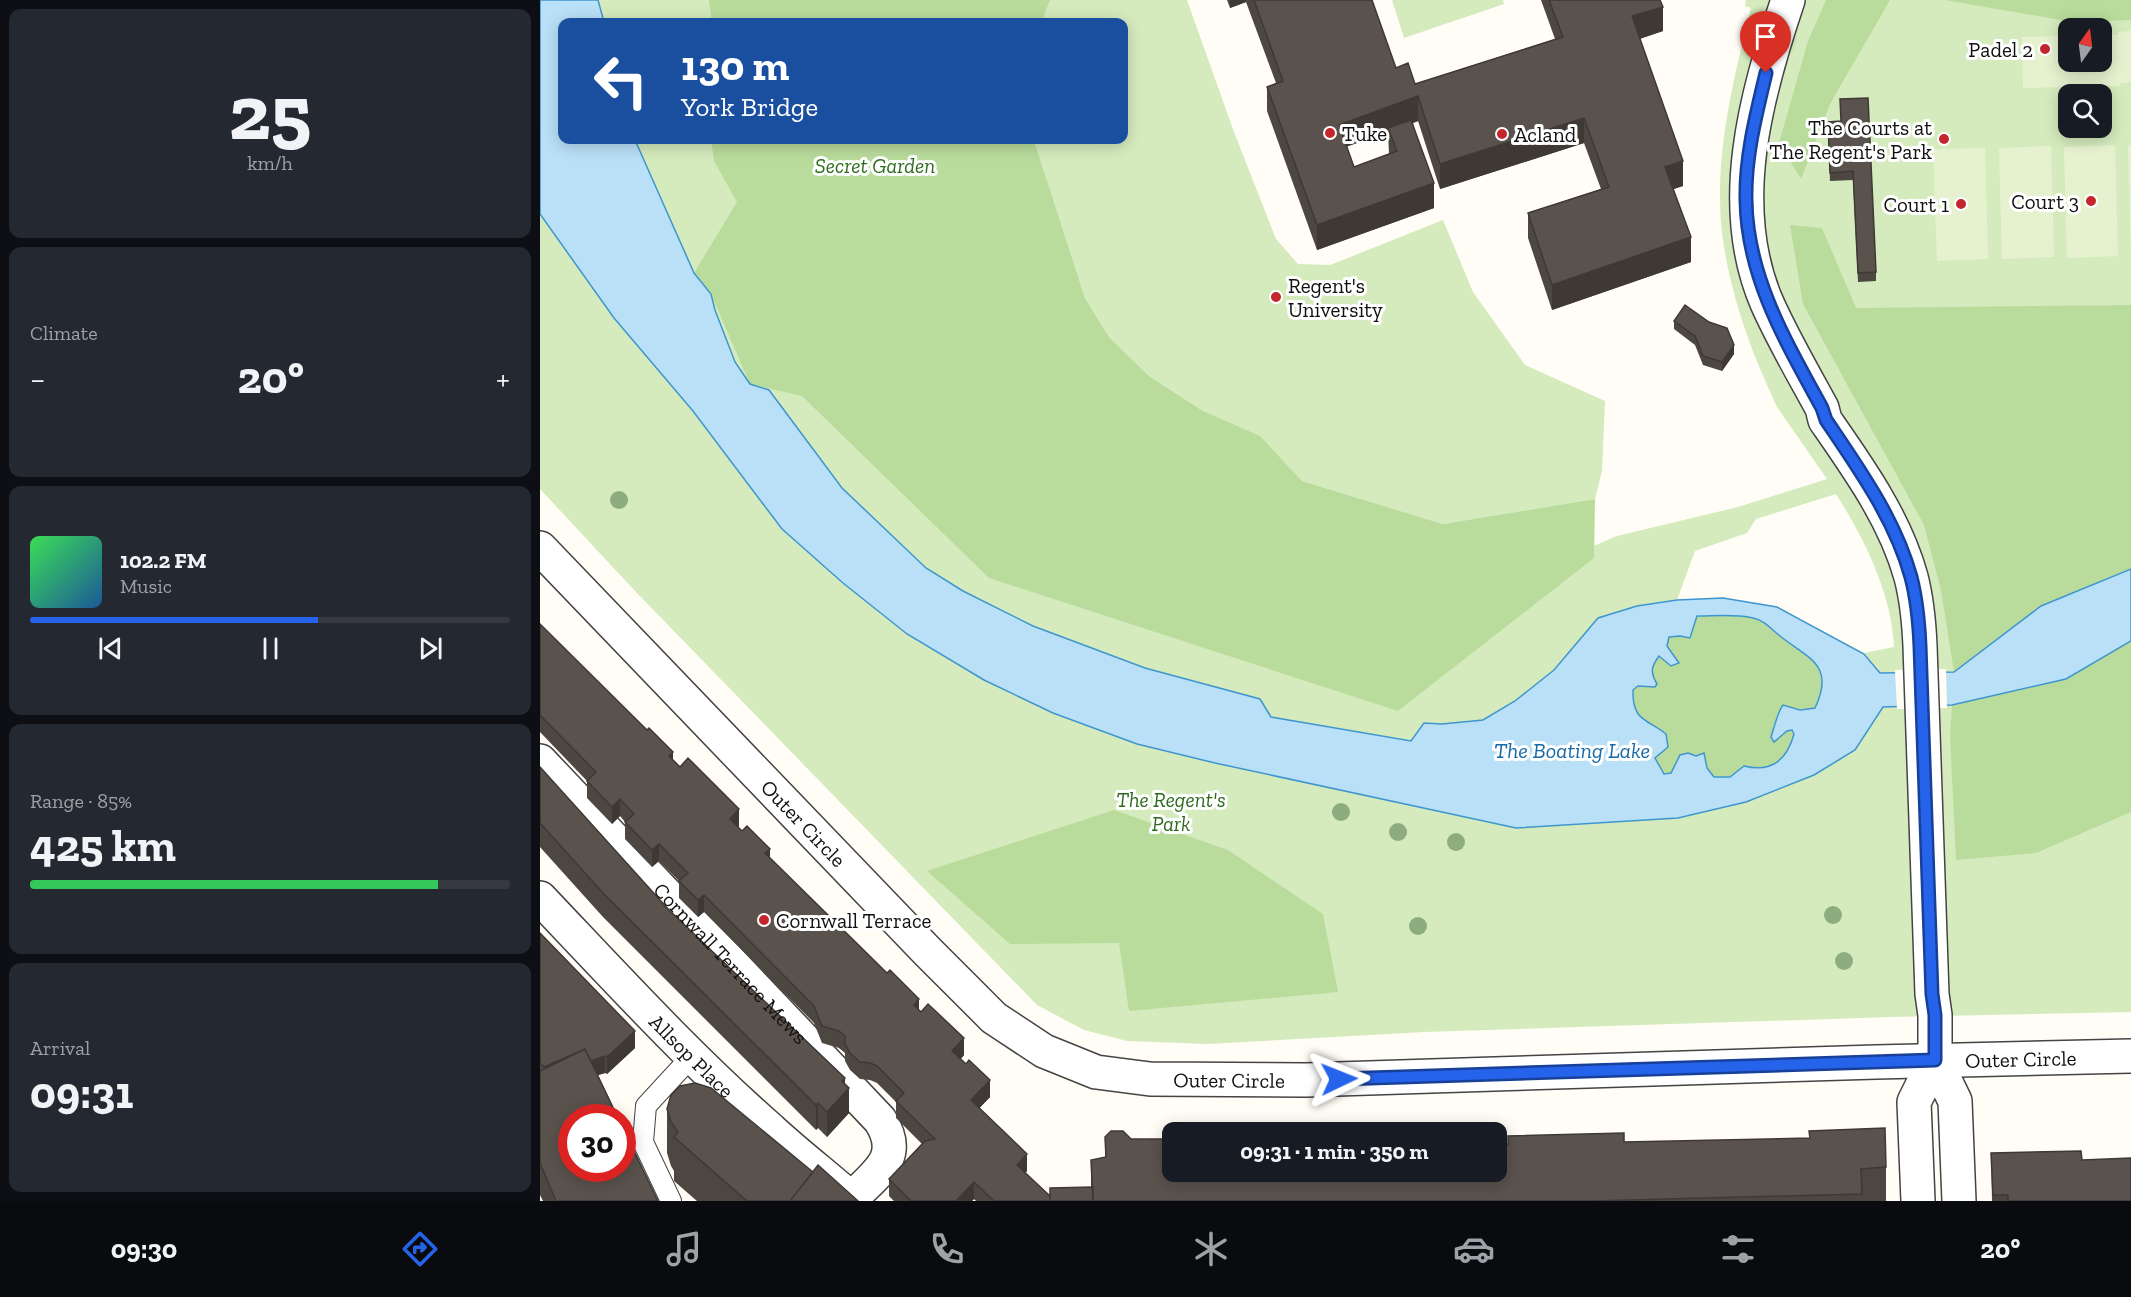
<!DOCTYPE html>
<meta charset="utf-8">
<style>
:root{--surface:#171b24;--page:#242831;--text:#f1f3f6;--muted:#9ea1a6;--line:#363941;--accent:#2563eb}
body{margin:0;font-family:"Zilla Slab",serif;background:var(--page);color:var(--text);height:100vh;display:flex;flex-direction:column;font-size:22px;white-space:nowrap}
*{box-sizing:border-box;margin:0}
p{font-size:20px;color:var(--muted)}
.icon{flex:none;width:33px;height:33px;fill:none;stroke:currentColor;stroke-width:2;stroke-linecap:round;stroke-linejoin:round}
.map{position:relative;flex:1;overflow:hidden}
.details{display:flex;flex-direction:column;gap:9px;padding:9px;background:#0d0f14;width:540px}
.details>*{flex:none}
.top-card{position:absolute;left:18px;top:18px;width:570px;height:126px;border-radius:12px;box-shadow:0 3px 15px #0003;background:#1a4fa0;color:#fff;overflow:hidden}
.needle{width:39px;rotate:14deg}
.controls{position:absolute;left:1518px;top:18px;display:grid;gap:12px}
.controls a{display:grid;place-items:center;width:54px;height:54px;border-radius:12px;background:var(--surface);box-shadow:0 3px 15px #0003;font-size:30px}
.speed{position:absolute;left:18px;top:1104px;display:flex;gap:12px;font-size:30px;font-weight:700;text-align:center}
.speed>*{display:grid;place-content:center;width:78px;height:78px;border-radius:50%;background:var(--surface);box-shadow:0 3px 15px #0003;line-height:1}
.speed .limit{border:9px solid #d22;background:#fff;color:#111}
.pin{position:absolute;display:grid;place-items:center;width:51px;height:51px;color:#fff;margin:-62px -26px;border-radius:50% 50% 50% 0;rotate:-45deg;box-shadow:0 0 6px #0007}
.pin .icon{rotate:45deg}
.me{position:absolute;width:66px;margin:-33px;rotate:88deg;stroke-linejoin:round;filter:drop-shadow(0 0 4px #0008)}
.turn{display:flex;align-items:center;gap:21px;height:126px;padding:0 24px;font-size:27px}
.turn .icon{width:78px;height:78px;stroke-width:2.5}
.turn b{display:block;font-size:42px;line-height:51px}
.big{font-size:45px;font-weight:800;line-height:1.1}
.details .card{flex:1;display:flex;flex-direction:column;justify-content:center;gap:9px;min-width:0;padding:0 21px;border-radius:12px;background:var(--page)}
.details .dial{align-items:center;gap:0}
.dial b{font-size:78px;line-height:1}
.song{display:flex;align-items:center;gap:18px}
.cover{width:72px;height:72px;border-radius:9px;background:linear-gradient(135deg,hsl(130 70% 55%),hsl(210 70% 35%))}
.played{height:6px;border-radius:3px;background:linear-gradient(90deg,var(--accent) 60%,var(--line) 60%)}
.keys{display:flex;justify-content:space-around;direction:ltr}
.heat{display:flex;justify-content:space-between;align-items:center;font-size:33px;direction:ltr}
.charge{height:9px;border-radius:4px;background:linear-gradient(90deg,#34c759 85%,var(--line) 0)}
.trip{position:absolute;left:622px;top:1122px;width:345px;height:60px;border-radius:12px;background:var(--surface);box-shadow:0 3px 15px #0003;font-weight:800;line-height:60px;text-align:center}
.menu{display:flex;height:96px;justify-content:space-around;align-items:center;background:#090b0e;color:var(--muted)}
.menu .icon{width:42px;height:42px}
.menu .active{color:var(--accent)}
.menu b{font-size:27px;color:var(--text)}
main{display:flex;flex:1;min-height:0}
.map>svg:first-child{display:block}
.green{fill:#d5ebbd;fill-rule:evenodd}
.forest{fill:#b9dc9c}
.pitch{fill:#e6f2cf}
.water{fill:#b9e0f7;stroke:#3f96cf;stroke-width:1.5;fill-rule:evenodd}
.pier{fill:#fffdf5}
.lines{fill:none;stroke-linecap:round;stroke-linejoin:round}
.service-casing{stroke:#444;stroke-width:22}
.minor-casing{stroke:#444;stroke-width:36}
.tertiary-casing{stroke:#444;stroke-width:36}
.service{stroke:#fff;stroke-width:20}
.minor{stroke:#fff;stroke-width:33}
.tertiary{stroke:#fff;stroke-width:33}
.tree{fill:#8dad7f}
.wall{fill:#4d4742;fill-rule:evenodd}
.shaded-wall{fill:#3f3936}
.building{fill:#5a524d;stroke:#3f3936;stroke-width:1.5}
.route-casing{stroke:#184099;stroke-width:15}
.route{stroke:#2563eb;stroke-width:10}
.poi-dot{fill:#c4262e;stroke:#fff;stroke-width:2}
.labels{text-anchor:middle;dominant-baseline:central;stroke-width:6;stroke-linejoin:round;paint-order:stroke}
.poi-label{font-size:21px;fill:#111;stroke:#fff;text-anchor:end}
.park-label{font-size:21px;font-style:italic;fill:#2f6b1f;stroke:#fff}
.street-label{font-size:21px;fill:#111;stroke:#fff}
.water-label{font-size:22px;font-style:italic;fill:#1768a6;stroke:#fff}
</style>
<main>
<section class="details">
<div class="card dial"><b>25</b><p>km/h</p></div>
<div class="card"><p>Climate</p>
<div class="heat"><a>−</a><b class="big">20°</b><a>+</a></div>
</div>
<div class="card">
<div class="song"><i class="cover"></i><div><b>102.2 FM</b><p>Music</p></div></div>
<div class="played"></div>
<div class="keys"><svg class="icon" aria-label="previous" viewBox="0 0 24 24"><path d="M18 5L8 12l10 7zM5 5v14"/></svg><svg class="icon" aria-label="pause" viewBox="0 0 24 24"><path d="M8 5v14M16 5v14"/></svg><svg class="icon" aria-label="next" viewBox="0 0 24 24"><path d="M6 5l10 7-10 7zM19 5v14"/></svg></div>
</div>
<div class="card"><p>Range · 85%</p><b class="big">425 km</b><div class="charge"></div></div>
<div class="card"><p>Arrival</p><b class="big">09:31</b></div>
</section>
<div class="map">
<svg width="1591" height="1201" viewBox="0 0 1591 1201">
<rect width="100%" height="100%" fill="#fffdf5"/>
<!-- green -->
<path class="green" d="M0,0H187L184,22H22V140H171V143L907,608L1077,536L1198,507L1287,479L1237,407C1213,356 1193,303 1184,247C1171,168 1192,85 1211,8L1205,6L1206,0H1591V1012L1352,1017L884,1032L667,1044L587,1041L544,1030L497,1005L95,591L0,489ZM1528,28H1562V62H1528ZM1528,94H1562V128H1528ZM1296,494C1324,538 1352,594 1354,647L1324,653L1237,607L1183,598L1137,600L1155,551L1207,533L1216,519Z
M510,0H647L694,132L736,239L758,264L790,265L903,220L933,292L985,365L1065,401L1062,471L1055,499L903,524L762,481L720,437L663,411L609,376L569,337L545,298L494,140H584V22H502Z
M852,0H963L964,4L864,38Z"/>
<!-- forest -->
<path class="forest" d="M169,0H510L502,22H172Z
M1286,0H1350L1290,104L1261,179L1239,143L1268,41Z
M1405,0H1591V20L1532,22Z
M171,140H494L545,298L569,337L609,376L663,411L720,436L762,481L903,524L1055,499L1054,558L858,711L449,578L262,396L210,384L171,294L154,273L197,202L174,161Z
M1250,225L1282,228L1316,308L1591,305V573L1501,606L1414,672L1401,590L1384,525L1263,304Z
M1157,616C1175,616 1195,614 1213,618C1224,620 1231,629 1240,636C1268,658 1296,663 1275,708C1262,710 1252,706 1239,710L1238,721L1232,737L1234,741L1247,731L1252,730L1254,734C1247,760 1232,773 1204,766L1190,777H1174L1167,768L1166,763L1148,753L1136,764L1131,773L1124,774L1115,757L1121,754L1126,734C1107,718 1092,722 1093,690L1098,686L1117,684C1110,672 1112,667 1119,656L1133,653L1127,646L1129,637L1140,636L1150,638Z
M1591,641V812L1496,853L1416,860L1410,736L1412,705L1526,679Z
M574,810L688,850L783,914L798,992L589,1011L579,943L470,944L387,871Z"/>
<!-- pitch -->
<path class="pitch" d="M1591,31V82L1580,83V86L1483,88L1482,37L1528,36V62H1562V35H1578V32Z
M1575,145L1578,256L1527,258L1524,147Z
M1588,145H1591V256Z
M1511,146L1514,257L1462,259L1459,148Z
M1445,148L1448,259L1397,261L1393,149Z"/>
<!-- water -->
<path class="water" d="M0,0H58L64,22H22V140H95L154,273L171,294L175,310L195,362L210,384L229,390L302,488L386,568L423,591L493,626L605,668L720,699L731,717L871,741L884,723L902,724L943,720L975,701L1014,670L1058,618L1097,606L1137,600L1183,598L1237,607L1324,654L1340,673L1414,672L1501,606L1591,569V641L1526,679L1412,705L1343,707L1315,750L1274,775L1206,802L1138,818L976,828L675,763L597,744L513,713L444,680L367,634L303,583L242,529L153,411L74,318L0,214ZM1157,616C1175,616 1195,614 1213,618C1224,620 1231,629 1240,636C1267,658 1296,664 1275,708L1260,710L1243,705C1238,711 1234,728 1231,737L1234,742L1247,731L1252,730L1254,734C1247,760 1232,773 1204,766L1190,777H1174L1167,768L1164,753L1156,756L1148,753L1140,755L1131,773L1124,774L1115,758L1128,747L1126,734C1107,719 1092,721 1093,690L1098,686L1115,687L1117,684C1110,672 1111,667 1119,656L1131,666L1139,663L1127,646L1129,637L1140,636L1150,638Z"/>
<!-- pier -->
<path class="pier" d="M1406,669L1407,708L1357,709L1355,670Z"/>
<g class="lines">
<!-- service casing -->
<g class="service-casing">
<path id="service" d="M131,1201L103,1142L106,1106L153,1055"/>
</g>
<!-- minor casing -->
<g class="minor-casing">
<g id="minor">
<path d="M1248,0C1216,95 1185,206 1227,303C1243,339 1263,373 1282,408L1285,420C1319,469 1355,519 1371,577C1377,600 1379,623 1380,646L1392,994L1395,1015V1060L1374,1102L1378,1201"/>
<path id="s1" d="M0,548L387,951L454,1018L504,1051L556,1072L610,1079L766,1080L1336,1062L1591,1056"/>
<path id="s2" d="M0,761L340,1120C364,1157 337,1173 311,1199"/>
<path d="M1395,1060L1415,1101L1419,1201"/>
</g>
</g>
<!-- tertiary casing -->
<g class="tertiary-casing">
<g id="tertiary">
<path id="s3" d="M0,898C75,977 149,1058 231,1130C258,1155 287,1177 314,1201"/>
</g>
</g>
<!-- service -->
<use href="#service" class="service"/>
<!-- minor -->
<use href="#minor" class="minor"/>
<!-- tertiary -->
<use href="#tertiary" class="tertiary"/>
</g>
<!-- trees -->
<g class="tree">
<circle cx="79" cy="500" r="9"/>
<circle cx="801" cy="812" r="9"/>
<circle cx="858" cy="832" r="9"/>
<circle cx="916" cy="842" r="9"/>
<circle cx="1293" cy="915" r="9"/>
<circle cx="878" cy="926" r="9"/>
<circle cx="1304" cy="961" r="9"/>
</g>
<!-- wall -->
<path class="wall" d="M687,0H832L856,68L875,84L1015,39L1001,0H1120L1123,31L1100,39L1143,186L1133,189L1151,262L1012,310L988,238V213L1061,189L1044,143L900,189L878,121L873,123L894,208L777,250L727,111V87L736,83L706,2L690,8ZM848,132L849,154L814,167L806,147Z
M1300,99L1336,272V281L1318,282L1313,180L1290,181L1288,130L1301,121Z
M1134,321L1194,354L1182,371L1163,365L1155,345L1134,329Z
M0,624L133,760L199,826L198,827L424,1055L421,1059L450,1097L439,1108L487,1171L485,1173L510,1196L551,1187V1160L565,1157V1137L591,1139L633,1172L1084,1142L1346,1167V1201H436L434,1199L432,1201H354L349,1196V1179L382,1144L356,1118V1102L337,1083L330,1080L320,1079L310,1070L305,1061V1053L299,1048L282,1043L274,1023L164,912L158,917L139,898V881L119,861L112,867L85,839V822L80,816L72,824L47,798V781L0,732Z
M0,767L129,910L305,1084L309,1113L287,1137L278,1128L276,1130L63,917L0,847Z
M0,933L95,1048L67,1074L65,1073L58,1075L118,1201H3L0,1195Z
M127,1109L273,1172L318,1201H157L134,1181V1171L131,1166L127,1153Z
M1451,1153L1542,1160L1591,1201H1452Z"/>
<!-- shaded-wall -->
<path class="shaded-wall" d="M690,0H706V2L690,8Z
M1123,7V31L1092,41V16Z
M878,96V121L850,131L848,128V132L799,149V125Z
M1044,118V143L900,189V164Z
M1143,161V186L1125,192V167Z
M894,183V208L777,250V225Z
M1151,237V262L1012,310V285Z
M1194,345V354L1182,371V362Z
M133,752V769L129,756Z
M80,799V816L72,824V807Z
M199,809V826L190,836V819Z
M119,844V861L112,867V850Z
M230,849V866L225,853Z
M164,895V912L158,917V900Z
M379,999V1016L374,1005Z
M95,1031V1048L67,1074V1057Z
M424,1038V1055L412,1068V1051Z
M42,1051L4,1084V1067Z
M65,1056V1073L49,1078V1061Z
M305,1078V1092L309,1088V1113L287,1137V1112L302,1081Z
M450,1080V1097L431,1117V1100Z
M278,1103V1128L276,1130V1105Z
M487,1154V1171L477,1182V1165Z
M434,1182V1199L432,1201H416Z"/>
<!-- building -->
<path class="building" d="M714,0H832L856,68L868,63L875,84L1023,37L1009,0H1120L1123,7L1092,16L1143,161L1125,167L1151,237L1012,285L988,213L1069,187L1044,118L900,164L878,96L799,125L814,167L857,151L848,128L871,120L894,183L777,225L727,87L743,81Z
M1328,98L1336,272L1318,273L1313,171L1290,173L1288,122L1301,121L1300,99Z
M1145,305L1169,322L1187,328L1194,345L1182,362L1163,356L1155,336L1134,321Z
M0,624L107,730L109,728L133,752L129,756L140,767L148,758L199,809L190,819L202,831L207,826L230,849L225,853L347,973L350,970L379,999L374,1005L381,1012L388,1004L424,1038L412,1051L426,1064L429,1060L450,1080L431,1100L487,1154L477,1165L510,1196V1201H454L434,1182L416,1201H371L349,1179L385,1141L395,1139L356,1101L364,1093L337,1066L330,1063L320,1062L310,1053L305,1044V1036L299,1031L282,1026L274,1006L164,895L158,900L139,881L148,873L119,844L112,850L85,822L94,814L80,799L72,807L47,781L56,772L0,715Z
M0,767L129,910L305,1078L302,1081L309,1088L287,1112L278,1103L276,1105L63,893L0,823Z
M0,933L95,1031L67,1057L65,1056L51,1061L45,1049L4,1067L0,1063Z
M45,1049L78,1118H32V1168H82V1126L118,1201H16L0,1163V1071Z
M155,1083L171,1088L273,1172L250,1201H207L134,1137L138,1132L131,1122L127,1109L131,1095L140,1086Z
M1345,1128L1346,1167L1321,1169L1322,1194L1051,1201H553L551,1160L566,1157L565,1137L571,1131H583L591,1139H627L633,1131L644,1130L647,1132H633V1172H957V1145L968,1144V1136L1084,1133V1142L1270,1138L1269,1131Z
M1541,1151L1542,1160L1591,1158V1201H1468V1195H1453L1451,1153Z
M278,1165L318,1201H250Z
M553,1187V1201H510V1188Z"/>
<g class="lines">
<!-- route casing -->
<g class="route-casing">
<path id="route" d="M799,1079L1395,1060V1015L1392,994L1380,646C1379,623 1377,600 1371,577C1355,519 1319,469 1286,420L1282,408C1246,342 1207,277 1206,200C1205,157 1216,115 1226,73"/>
</g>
<!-- route -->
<use href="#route" class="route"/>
</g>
<!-- markers -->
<g class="poi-dot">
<circle cx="1505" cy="49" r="6"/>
<circle cx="790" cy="133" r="6"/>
<circle cx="962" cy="134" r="6"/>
<circle cx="1404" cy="139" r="6"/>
<circle cx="1551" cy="201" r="6"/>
<circle cx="1421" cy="204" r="6"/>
<circle cx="736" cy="297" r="6"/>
<circle cx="224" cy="920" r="6"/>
</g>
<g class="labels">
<!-- poi labels -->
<g class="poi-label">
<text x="1493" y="49">Padel 2</text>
<text x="1392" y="127">The Courts at<tspan x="1392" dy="24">The Regent's Park</tspan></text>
<text x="802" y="133" text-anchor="start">Tuke</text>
<text x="974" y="134" text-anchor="start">Acland</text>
<text x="1539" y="201">Court 3</text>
<text x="1409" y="204">Court 1</text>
<text x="748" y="285" text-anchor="start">Regent's<tspan x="748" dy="24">University</tspan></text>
<text x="236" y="920" text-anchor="start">Cornwall Terrace</text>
</g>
<!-- park labels -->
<g class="park-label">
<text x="335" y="165">Secret Garden</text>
<text x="631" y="799">The Regent's<tspan x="631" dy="24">Park</tspan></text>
</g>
<!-- street labels -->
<g class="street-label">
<text stroke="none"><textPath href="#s1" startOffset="381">Outer Circle</textPath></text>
<text stroke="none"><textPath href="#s2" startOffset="278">Cornwall Terrace Mews</textPath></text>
<text stroke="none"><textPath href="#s3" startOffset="219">Allsop Place</textPath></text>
<text stroke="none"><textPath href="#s1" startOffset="1695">Outer Circle</textPath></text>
<text stroke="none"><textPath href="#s1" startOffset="903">Outer Circle</textPath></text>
</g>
<!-- water labels -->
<g class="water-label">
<text x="1032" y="750">The Boating Lake</text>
</g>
</g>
</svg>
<div class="controls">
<a><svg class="needle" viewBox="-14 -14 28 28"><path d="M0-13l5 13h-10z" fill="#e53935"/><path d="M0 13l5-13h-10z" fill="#9ea1a6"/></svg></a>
<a><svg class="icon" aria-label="search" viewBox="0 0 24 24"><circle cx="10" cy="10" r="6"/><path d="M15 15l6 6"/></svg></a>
</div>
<div class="speed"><div class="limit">30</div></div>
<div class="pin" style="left:1226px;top:73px;background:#d93025"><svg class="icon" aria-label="arrive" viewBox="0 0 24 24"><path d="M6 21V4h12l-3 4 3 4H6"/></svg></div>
<svg class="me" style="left:799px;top:1079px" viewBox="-20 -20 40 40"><path d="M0-17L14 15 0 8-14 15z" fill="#2563eb" stroke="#fff" stroke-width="4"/></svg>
<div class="trip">09:31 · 1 min · 350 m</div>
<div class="top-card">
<div class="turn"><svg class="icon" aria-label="left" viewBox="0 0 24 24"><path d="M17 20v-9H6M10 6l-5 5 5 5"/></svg><div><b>130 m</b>York Bridge</div></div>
</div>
</div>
</main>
<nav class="menu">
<b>09:30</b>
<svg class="icon active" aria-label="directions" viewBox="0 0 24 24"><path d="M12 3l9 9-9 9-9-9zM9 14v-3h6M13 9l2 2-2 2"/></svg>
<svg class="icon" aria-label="music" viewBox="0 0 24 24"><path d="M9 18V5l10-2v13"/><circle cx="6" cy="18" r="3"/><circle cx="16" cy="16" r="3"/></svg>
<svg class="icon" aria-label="phone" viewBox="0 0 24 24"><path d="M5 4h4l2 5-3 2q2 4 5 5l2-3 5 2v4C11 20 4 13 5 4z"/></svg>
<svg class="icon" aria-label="climate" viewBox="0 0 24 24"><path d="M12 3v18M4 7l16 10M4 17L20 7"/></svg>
<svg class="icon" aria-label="car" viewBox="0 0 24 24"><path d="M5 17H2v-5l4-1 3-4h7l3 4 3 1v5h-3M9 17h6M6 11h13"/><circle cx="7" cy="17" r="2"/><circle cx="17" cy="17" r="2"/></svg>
<svg class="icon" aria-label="filters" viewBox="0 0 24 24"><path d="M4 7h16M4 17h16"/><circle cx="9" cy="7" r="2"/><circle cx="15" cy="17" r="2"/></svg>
<b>20°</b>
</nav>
